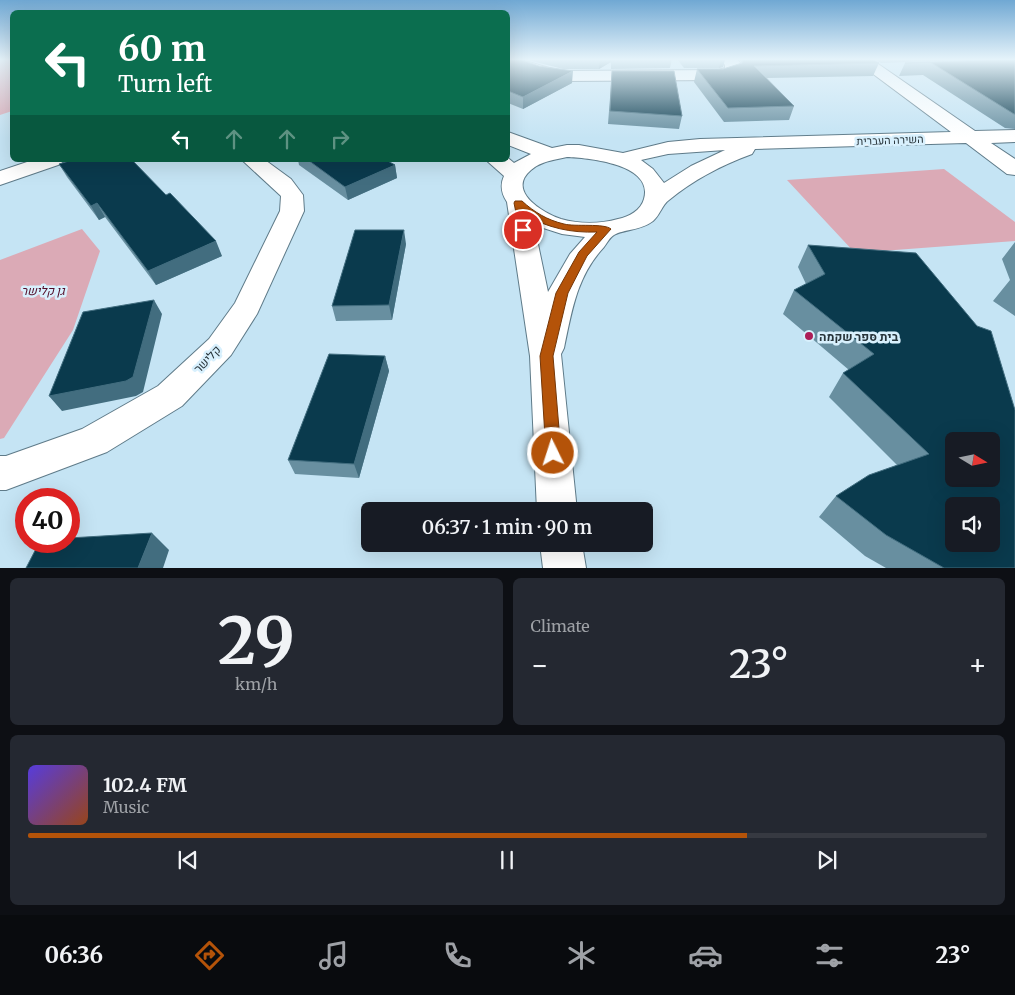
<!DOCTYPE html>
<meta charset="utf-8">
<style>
:root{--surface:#171b24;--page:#242831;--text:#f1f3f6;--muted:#9ea1a6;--line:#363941;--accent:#b45309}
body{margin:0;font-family:Merriweather,Heebo,serif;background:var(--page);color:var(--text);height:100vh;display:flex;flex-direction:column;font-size:19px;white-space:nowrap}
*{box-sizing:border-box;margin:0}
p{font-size:16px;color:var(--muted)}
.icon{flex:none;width:28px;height:28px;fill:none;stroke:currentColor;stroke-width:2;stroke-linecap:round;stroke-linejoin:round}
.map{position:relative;height:568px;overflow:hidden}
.panel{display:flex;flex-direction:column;gap:10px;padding:10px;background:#0d0f14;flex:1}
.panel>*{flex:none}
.hud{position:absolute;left:10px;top:10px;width:500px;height:152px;border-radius:8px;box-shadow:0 5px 20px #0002;background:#0b6e4f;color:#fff;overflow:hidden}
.needle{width:32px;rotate:100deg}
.fabs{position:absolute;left:945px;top:432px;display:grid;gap:10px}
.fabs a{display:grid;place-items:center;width:55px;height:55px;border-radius:8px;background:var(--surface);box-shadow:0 5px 20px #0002;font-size:25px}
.speed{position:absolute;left:15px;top:488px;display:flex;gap:10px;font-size:25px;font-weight:700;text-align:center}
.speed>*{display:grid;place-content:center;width:65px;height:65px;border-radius:50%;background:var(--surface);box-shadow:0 5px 20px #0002;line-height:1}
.speed .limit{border:8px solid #d22;background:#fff;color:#111}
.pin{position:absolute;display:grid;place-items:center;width:42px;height:42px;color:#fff;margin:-21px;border:2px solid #fff;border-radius:50%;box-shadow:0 1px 5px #0007}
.me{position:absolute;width:55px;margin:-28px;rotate:356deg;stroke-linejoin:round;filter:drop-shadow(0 0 4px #0008)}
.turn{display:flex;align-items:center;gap:18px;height:105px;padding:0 25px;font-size:22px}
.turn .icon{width:65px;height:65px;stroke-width:2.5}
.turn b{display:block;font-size:35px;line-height:42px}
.lanes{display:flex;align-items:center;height:48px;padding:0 25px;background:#0003;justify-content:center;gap:25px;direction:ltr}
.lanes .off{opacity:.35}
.big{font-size:38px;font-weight:600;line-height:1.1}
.panel .tile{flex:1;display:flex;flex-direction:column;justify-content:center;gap:8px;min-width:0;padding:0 18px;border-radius:8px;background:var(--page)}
.panel .dial{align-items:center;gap:0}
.dial b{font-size:65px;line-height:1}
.song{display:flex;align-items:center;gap:15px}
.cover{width:60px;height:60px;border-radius:8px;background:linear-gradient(135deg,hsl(250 70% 55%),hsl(20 70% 35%))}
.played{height:5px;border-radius:2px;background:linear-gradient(90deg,var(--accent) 75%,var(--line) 75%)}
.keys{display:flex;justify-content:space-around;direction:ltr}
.heat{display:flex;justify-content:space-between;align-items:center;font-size:28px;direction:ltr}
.panel .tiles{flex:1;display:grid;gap:10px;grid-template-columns:1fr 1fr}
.tile:last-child{grid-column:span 2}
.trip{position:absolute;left:361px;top:502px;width:292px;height:50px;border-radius:8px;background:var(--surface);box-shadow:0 5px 20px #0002;font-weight:600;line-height:50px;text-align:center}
.tabs{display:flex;height:80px;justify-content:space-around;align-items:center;background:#090b0e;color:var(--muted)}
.tabs .icon{width:35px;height:35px}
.tabs .selected{color:var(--accent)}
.tabs b{font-size:22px;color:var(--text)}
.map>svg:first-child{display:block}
.green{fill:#dbaab6}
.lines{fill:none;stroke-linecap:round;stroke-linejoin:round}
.minor-casing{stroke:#5f7b89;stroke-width:2}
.minor{fill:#fff;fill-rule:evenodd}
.wall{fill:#688fa0}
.shaded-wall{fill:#426d7f}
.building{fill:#0a3a4d;stroke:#426d7f;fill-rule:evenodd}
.route{fill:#b45309;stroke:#753606}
.poi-dot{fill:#ac1d57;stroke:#d8f0fd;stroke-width:2}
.labels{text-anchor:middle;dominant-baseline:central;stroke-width:5;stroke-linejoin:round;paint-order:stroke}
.far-street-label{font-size:11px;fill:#28343a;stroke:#d8f0fd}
.park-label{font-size:12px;font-style:italic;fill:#520b27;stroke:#d8f0fd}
.poi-label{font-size:12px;font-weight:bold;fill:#28343a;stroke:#d8f0fd;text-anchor:start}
.street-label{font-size:12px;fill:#28343a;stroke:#d8f0fd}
</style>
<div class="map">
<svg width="1015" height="568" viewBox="0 0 1015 568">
<rect width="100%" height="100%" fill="#c5e4f4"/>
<!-- green -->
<path class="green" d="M0,59H12V111L0,115Z
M944,169L1015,222V241L855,253L787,180Z
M82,229L100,251L73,330L4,438L0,439V260Z"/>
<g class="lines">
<!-- minor casing -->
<g class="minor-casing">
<path id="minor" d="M508,59C527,59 544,68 563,71L719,70L725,68V65L720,59H737L741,64L738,74L720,80L563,81L539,76L508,64Z
M853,59H871L975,131L1015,130V142L991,143L1015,159V175L1007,174L966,143L755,149L752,154C722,165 693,180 669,200C662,205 660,215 653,221C640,231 624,229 614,235C610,237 607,243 604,247C577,276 572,310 564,348L561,354L577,511H537L530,356L507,202C501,193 500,185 504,176L486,160H508V158L514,163L531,154L508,145V132L552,148L567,145H579L623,153L668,142L700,139L951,132ZM725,150L691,166L664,183L653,169L641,160L668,154ZM567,157C589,158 654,164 644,199C641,210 629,217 618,219C600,224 579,224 561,219C543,213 506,191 531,170C541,161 555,160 567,157ZM534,225L562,234L585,237L570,254L548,292Z
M33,160H64L61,164L0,185V171Z
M242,160H265L291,179L303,195L304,211L257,314L231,355L182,406L107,452L6,490H0V456H6L82,429L158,386L209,339L235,303L280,211L281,196Z
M540,544H582L586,568H543Z"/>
</g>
<!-- minor -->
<use href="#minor" class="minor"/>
</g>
<!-- wall -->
<path class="wall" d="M508,59L572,83L523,109L508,103Z
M524,59H672L670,68L611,69V62L599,69H563Z
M677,59H725L723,67L719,68H684Z
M739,59H872L879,63L873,76L767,78L794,106L789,120L724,122L694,82L697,69H723L742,63Z
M874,59H991L881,63Z
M1015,59V129L1005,128L923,75L899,76L905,63Z
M612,71L682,116L679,129L608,124Z
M298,160H386L395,165L397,178L348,200L299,165Z
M59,164L222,256L156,285L105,217L99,220L67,177Z
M1015,242V316L993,301L1010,280L1002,259Z
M406,244L392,320L336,321L332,306Z
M808,245L1015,568H886L865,556L819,517L836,496L897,465L829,397L843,373L849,370L783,314L794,290L806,284L798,267Z
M385,356L389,371L359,478L295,474L288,460Z"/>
<!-- shaded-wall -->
<path class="shaded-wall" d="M600,59H612L611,62L599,69Z
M721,59H725L723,67L719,68Z
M573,71L572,83L523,109V97Z
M395,165L397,178L348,200L345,187Z
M97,203L105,217L99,220L91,206Z
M404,230L406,244L392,320L389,305Z
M216,241L222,256L156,285L148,271Z
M154,300L162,314L143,392L136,396L62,411L49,396Z
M385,356L389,371L359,478L354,464Z
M152,533L169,550L163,568H138Z"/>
<!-- building -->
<path class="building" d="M508,59H519L539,66L573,71L523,97L508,91Z
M743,59H872L879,63L754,66L794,106L728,108L697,69H723L742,63Z
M1015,59V114H1014L930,62L905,63Z
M612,71H674L682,116L610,111Z
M72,160H132L166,195L170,193L216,241L148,271L97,203L91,206L59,164Z
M308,160H386L395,165L345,187Z
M355,230H404L389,305L332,306Z
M808,245L916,253L977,326L991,331L1015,410V568H944L886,535L836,496L869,475L929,454L843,373L874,354L794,290L825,274ZM954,441H991V479H954ZM954,506H991V544H954Z
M154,300L133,377L126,381L49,396L83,312Z
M329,354L385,356L354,464L288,460Z
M152,533L138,568H26L40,541H69V538Z"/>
<!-- sky -->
<linearGradient id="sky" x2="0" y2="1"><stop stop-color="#70a8d3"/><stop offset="0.43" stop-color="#e5f3fa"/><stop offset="1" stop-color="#e5f3fa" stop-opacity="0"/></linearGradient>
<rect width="1015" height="138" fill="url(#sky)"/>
<!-- route -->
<path class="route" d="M515,201H522C534,212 547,220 564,224C575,227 604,223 611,229L587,256L568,293L553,356L561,453L559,458L553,460L548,458L546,453L540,356L556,293L579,252L597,232C571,233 548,228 525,215L528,230L523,233L520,232L514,203Z"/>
<!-- markers -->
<circle class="poi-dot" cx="809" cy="336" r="5"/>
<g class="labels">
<!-- far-street labels -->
<g class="far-street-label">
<text transform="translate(890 140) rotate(-2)">השירה העברית</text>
</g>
<!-- park labels -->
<g class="park-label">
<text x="43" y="290">גן קלישר</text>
</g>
<!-- poi labels -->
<g class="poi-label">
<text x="819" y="336">בית ספר שקמה</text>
</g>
<!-- street labels -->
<g class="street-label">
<text transform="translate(207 359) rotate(-46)">קלישר</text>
</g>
</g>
</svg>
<div class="fabs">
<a><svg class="needle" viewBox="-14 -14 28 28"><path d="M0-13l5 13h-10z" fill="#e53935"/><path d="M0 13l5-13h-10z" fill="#9ea1a6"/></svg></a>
<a><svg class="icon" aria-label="sound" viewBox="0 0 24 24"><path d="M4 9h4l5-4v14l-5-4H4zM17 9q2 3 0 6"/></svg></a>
</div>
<div class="speed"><div class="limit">40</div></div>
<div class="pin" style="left:523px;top:230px;background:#d93025"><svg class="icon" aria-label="arrive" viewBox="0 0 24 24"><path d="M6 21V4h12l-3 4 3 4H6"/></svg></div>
<svg class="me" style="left:553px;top:453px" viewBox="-20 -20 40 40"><circle r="17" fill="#b45309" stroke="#fff" stroke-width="3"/><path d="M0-11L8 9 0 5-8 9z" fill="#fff"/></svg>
<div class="trip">06:37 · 1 min · 90 m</div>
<div class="hud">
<div class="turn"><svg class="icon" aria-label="left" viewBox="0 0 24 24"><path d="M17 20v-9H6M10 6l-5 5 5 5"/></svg><div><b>60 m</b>Turn left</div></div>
<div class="lanes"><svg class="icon" aria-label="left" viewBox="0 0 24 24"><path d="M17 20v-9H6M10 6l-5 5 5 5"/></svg><svg class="icon off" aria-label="ahead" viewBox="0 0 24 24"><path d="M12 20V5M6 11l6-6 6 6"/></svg><svg class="icon off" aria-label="ahead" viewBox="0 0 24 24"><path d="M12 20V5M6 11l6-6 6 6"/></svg><svg class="icon off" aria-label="right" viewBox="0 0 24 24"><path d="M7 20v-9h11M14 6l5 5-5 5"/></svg></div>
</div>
</div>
<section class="panel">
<div class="tiles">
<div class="tile dial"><b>29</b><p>km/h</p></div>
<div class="tile"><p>Climate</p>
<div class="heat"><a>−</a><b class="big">23°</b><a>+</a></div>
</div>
<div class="tile">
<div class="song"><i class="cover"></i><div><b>102.4 FM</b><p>Music</p></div></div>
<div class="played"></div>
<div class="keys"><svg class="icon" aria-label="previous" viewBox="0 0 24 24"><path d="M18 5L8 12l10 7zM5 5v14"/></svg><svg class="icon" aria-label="pause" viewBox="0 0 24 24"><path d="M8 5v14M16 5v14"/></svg><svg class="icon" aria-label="next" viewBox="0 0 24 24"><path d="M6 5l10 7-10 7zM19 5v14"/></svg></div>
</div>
</div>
</section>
<nav class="tabs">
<b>06:36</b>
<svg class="icon selected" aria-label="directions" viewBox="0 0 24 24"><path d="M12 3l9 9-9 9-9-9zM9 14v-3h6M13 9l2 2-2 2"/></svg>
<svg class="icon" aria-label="music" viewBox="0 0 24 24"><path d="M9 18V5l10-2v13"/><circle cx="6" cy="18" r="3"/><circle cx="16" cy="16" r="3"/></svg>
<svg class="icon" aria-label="phone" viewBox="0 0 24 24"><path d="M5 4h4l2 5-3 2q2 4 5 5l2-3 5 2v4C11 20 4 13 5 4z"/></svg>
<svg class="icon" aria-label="climate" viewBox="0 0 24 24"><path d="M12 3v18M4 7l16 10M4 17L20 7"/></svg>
<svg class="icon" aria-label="car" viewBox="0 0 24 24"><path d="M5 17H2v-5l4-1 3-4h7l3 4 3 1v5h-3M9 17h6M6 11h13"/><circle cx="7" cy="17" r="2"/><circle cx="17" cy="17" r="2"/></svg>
<svg class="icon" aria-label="filters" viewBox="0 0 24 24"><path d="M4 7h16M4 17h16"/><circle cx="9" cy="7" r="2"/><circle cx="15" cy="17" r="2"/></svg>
<b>23°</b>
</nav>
